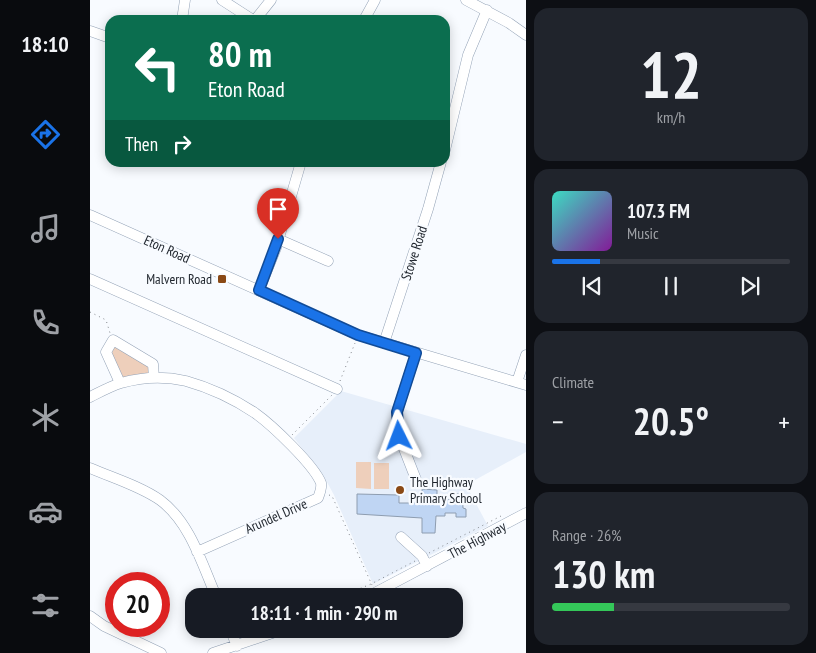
<!DOCTYPE html>
<meta charset="utf-8">
<style>
:root{--surface:#171b24;--page:#20242c;--text:#f1f3f6;--muted:#9ea1a6;--line:#363941;--accent:#1a73e8}
body{margin:0;font-family:"PT Sans Narrow",sans-serif;background:var(--page);color:var(--text);height:100vh;display:flex;flex-direction:column;font-size:19px;white-space:nowrap}
*{box-sizing:border-box;margin:0}
p{font-size:16px;color:var(--muted)}
.icon{flex:none;width:28px;height:28px;fill:none;stroke:currentColor;stroke-width:2;stroke-linecap:round;stroke-linejoin:round}
.map{position:relative;flex:1;overflow:hidden}
.sheet{display:flex;flex-direction:column;gap:8px;padding:8px;background:#0d0f14;width:290px}
.sheet>*{flex:none}
.banner{position:absolute;left:15px;top:15px;width:345px;height:152px;border-radius:15px;box-shadow:0 2px 12px #0003;background:#0b6e4f;color:#fff;overflow:hidden}
.speed{position:absolute;left:15px;top:572px;display:flex;gap:10px;font-size:25px;font-weight:700;text-align:center}
.speed>*{display:grid;place-content:center;width:65px;height:65px;border-radius:50%;background:var(--surface);box-shadow:0 2px 12px #0003;line-height:1}
.speed .limit{border:8px solid #d22;background:#fff;color:#111}
.pin{position:absolute;display:grid;place-items:center;width:42px;height:42px;color:#fff;margin:-51px -21px;border-radius:50% 50% 50% 0;rotate:-45deg;box-shadow:0 0 5px #0007}
.pin .icon{rotate:45deg}
.me{position:absolute;width:55px;margin:-28px;rotate:357deg;stroke-linejoin:round;filter:drop-shadow(0 0 4px #0008)}
.turn{display:flex;align-items:center;gap:18px;height:105px;padding:0 20px;font-size:22px}
.turn .icon{width:65px;height:65px;stroke-width:2.5}
.turn b{display:block;font-size:35px;line-height:42px}
.then{display:flex;align-items:center;height:48px;padding:0 20px;background:#0003;gap:10px;font-size:19px}
.big{font-size:38px;font-weight:600;line-height:1.1}
.sheet .widget{flex:1;display:flex;flex-direction:column;justify-content:center;gap:8px;min-width:0;padding:0 18px;border-radius:15px;background:var(--page)}
.sheet .dial{align-items:center;gap:0}
.dial b{font-size:65px;line-height:1}
.song{display:flex;align-items:center;gap:15px}
.cover{width:60px;height:60px;border-radius:8px;background:linear-gradient(135deg,hsl(170 70% 55%),hsl(290 70% 35%))}
.played{height:5px;border-radius:2px;background:linear-gradient(90deg,var(--accent) 20%,var(--line) 20%)}
.keys{display:flex;justify-content:space-around;direction:ltr}
.heat{display:flex;justify-content:space-between;align-items:center;font-size:28px;direction:ltr}
.charge{height:8px;border-radius:4px;background:linear-gradient(90deg,#34c759 26%,var(--line) 0)}
.trip{position:absolute;left:95px;top:588px;width:278px;height:50px;border-radius:15px;background:var(--surface);box-shadow:0 2px 12px #0003;font-weight:600;line-height:50px;text-align:center}
main{display:flex;flex:1;min-height:0}
.dock{display:flex;flex-direction:column;width:90px;justify-content:space-around;align-items:center;background:#090b0e;color:var(--muted)}
.dock .icon{width:35px;height:35px}
.dock .selected{color:var(--accent)}
.dock b{font-size:22px;color:var(--text)}
.map>svg:first-child{display:block}
.built{fill:#e7effa}
.green{fill:#eecfbb}
.building{fill:#bfd5f3;stroke:#8e9db0}
.lines{fill:none;stroke-linecap:round;stroke-linejoin:round}
.minor-casing{stroke:#93a2b6;stroke-width:11}
.path{stroke:#81858b;stroke-width:1;stroke-dasharray:1 4;stroke-linecap:butt}
.minor{stroke:#fff;stroke-width:10}
.route-casing{stroke:#114b97;stroke-width:12}
.route{stroke:#1a73e8;stroke-width:9}
.poi-dot{fill:#8a4915;stroke:#f8fbff;stroke-width:2}
.labels{text-anchor:middle;dominant-baseline:central;stroke-width:4.5;stroke-linejoin:round;paint-order:stroke}
.street-label{font-size:14px;fill:#1e242c;stroke:#f8fbff}
.poi-label{font-size:14px;fill:#1e242c;stroke:#f8fbff;text-anchor:end}
</style>
<main>
<nav class="dock">
<b>18:10</b>
<svg class="icon selected" aria-label="directions" viewBox="0 0 24 24"><path d="M12 3l9 9-9 9-9-9zM9 14v-3h6M13 9l2 2-2 2"/></svg>
<svg class="icon" aria-label="music" viewBox="0 0 24 24"><path d="M9 18V5l10-2v13"/><circle cx="6" cy="18" r="3"/><circle cx="16" cy="16" r="3"/></svg>
<svg class="icon" aria-label="phone" viewBox="0 0 24 24"><path d="M5 4h4l2 5-3 2q2 4 5 5l2-3 5 2v4C11 20 4 13 5 4z"/></svg>
<svg class="icon" aria-label="climate" viewBox="0 0 24 24"><path d="M12 3v18M4 7l16 10M4 17L20 7"/></svg>
<svg class="icon" aria-label="car" viewBox="0 0 24 24"><path d="M5 17H2v-5l4-1 3-4h7l3 4 3 1v5h-3M9 17h6M6 11h13"/><circle cx="7" cy="17" r="2"/><circle cx="17" cy="17" r="2"/></svg>
<svg class="icon" aria-label="filters" viewBox="0 0 24 24"><path d="M4 7h16M4 17h16"/><circle cx="9" cy="7" r="2"/><circle cx="15" cy="17" r="2"/></svg>
</nav>
<div class="map">
<svg width="436" height="653" viewBox="0 0 436 653">
<rect width="100%" height="100%" fill="#f8fbff"/>
<!-- built -->
<path class="built" d="M251,391L436,444V452L376,485L398,526L283,584L244,495L232,473L204,438Z"/>
<!-- green -->
<path class="green" d="M23,345L59,364L60,377L34,380L22,355Z
M266,462H281V489L266,488Z
M284,463H299V489H284Z"/>
<!-- building -->
<path class="building" d="M332,489L347,490V499L363,500L364,494H372L373,508L376,509V517H366V513H355V516H346L345,533H332V518L267,514V494L309,495V503H332Z"/>
<g class="lines">
<!-- minor casing -->
<g class="minor-casing">
<path id="minor" d="M132,0L163,20
M376,0L419,23L436,35
M92,20L95,0
M165,20L181,0
M274,20L285,0
M0,31L20,38
M355,150L378,55L397,10
M0,215L268,335L436,385
M188,239L238,261
M0,279L247,389
M169,290L186,248L211,162
M294,343L338,209L351,162
M326,353L307,412L309,436L327,482
M427,382L436,355
M30,383L16,352L23,340L63,364L64,378
M0,397C10,392 21,386 31,383C52,377 75,376 96,381C121,388 144,399 165,413C182,425 224,465 231,483C232,488 230,493 228,498L107,552
M0,468C23,478 50,486 70,500C100,522 112,564 126,596
M311,537L332,556L337,566
M279,596L436,513
M0,616L14,626L71,653
M140,629L147,646
M123,653L194,629"/>
</g>
<!-- path -->
<path class="path" d="M0,312L16,320L20,333
M250,381L265,343
M202,435L242,395
M239,495L242,496L282,585
M339,553L411,516
M252,596L281,584L325,561"/>
<!-- minor -->
<use href="#minor" class="minor"/>
</g>
<g class="lines">
<!-- route casing -->
<g class="route-casing">
<path id="route" d="M188,239L169,290L268,335L326,353L307,412L309,436"/>
</g>
<!-- route -->
<use href="#route" class="route"/>
</g>
<!-- markers -->
<g class="poi-dot">
<rect x="127" y="274" width="10" height="10" rx="2.5"/>
<circle cx="310" cy="490" r="5"/>
</g>
<g class="labels">
<!-- street labels -->
<g class="street-label">
<text transform="translate(77 249) rotate(24)">Eton Road</text>
<text transform="translate(324 253) rotate(-72)">Stowe Road</text>
<text transform="translate(186 516) rotate(-24)">Arundel Drive</text>
<text transform="translate(387 540) rotate(-28)">The Highway</text>
</g>
<!-- poi labels -->
<g class="poi-label">
<text x="122" y="279">Malvern Road</text>
<text x="320" y="482" text-anchor="start">The Highway<tspan x="320" dy="16">Primary School</tspan></text>
</g>
</g>
</svg>
<div class="speed"><div class="limit">20</div></div>
<div class="pin" style="left:188px;top:239px;background:#d93025"><svg class="icon" aria-label="arrive" viewBox="0 0 24 24"><path d="M6 21V4h12l-3 4 3 4H6"/></svg></div>
<svg class="me" style="left:309px;top:436px" viewBox="-20 -20 40 40"><path d="M0-17L14 15 0 8-14 15z" fill="#1a73e8" stroke="#fff" stroke-width="4"/></svg>
<div class="trip">18:11 · 1 min · 290 m</div>
<div class="banner">
<div class="turn"><svg class="icon" aria-label="left" viewBox="0 0 24 24"><path d="M17 20v-9H6M10 6l-5 5 5 5"/></svg><div><b>80 m</b>Eton Road</div></div>
<div class="then">Then<svg class="icon" aria-label="right" viewBox="0 0 24 24"><path d="M7 20v-9h11M14 6l5 5-5 5"/></svg></div>
</div>
</div>
<section class="sheet">
<div class="widget dial"><b>12</b><p>km/h</p></div>
<div class="widget">
<div class="song"><i class="cover"></i><div><b>107.3 FM</b><p>Music</p></div></div>
<div class="played"></div>
<div class="keys"><svg class="icon" aria-label="previous" viewBox="0 0 24 24"><path d="M18 5L8 12l10 7zM5 5v14"/></svg><svg class="icon" aria-label="pause" viewBox="0 0 24 24"><path d="M8 5v14M16 5v14"/></svg><svg class="icon" aria-label="next" viewBox="0 0 24 24"><path d="M6 5l10 7-10 7zM19 5v14"/></svg></div>
</div>
<div class="widget"><p>Climate</p>
<div class="heat"><a>−</a><b class="big">20.5°</b><a>+</a></div>
</div>
<div class="widget"><p>Range · 26%</p><b class="big">130 km</b><div class="charge"></div></div>
</section>
</main>
